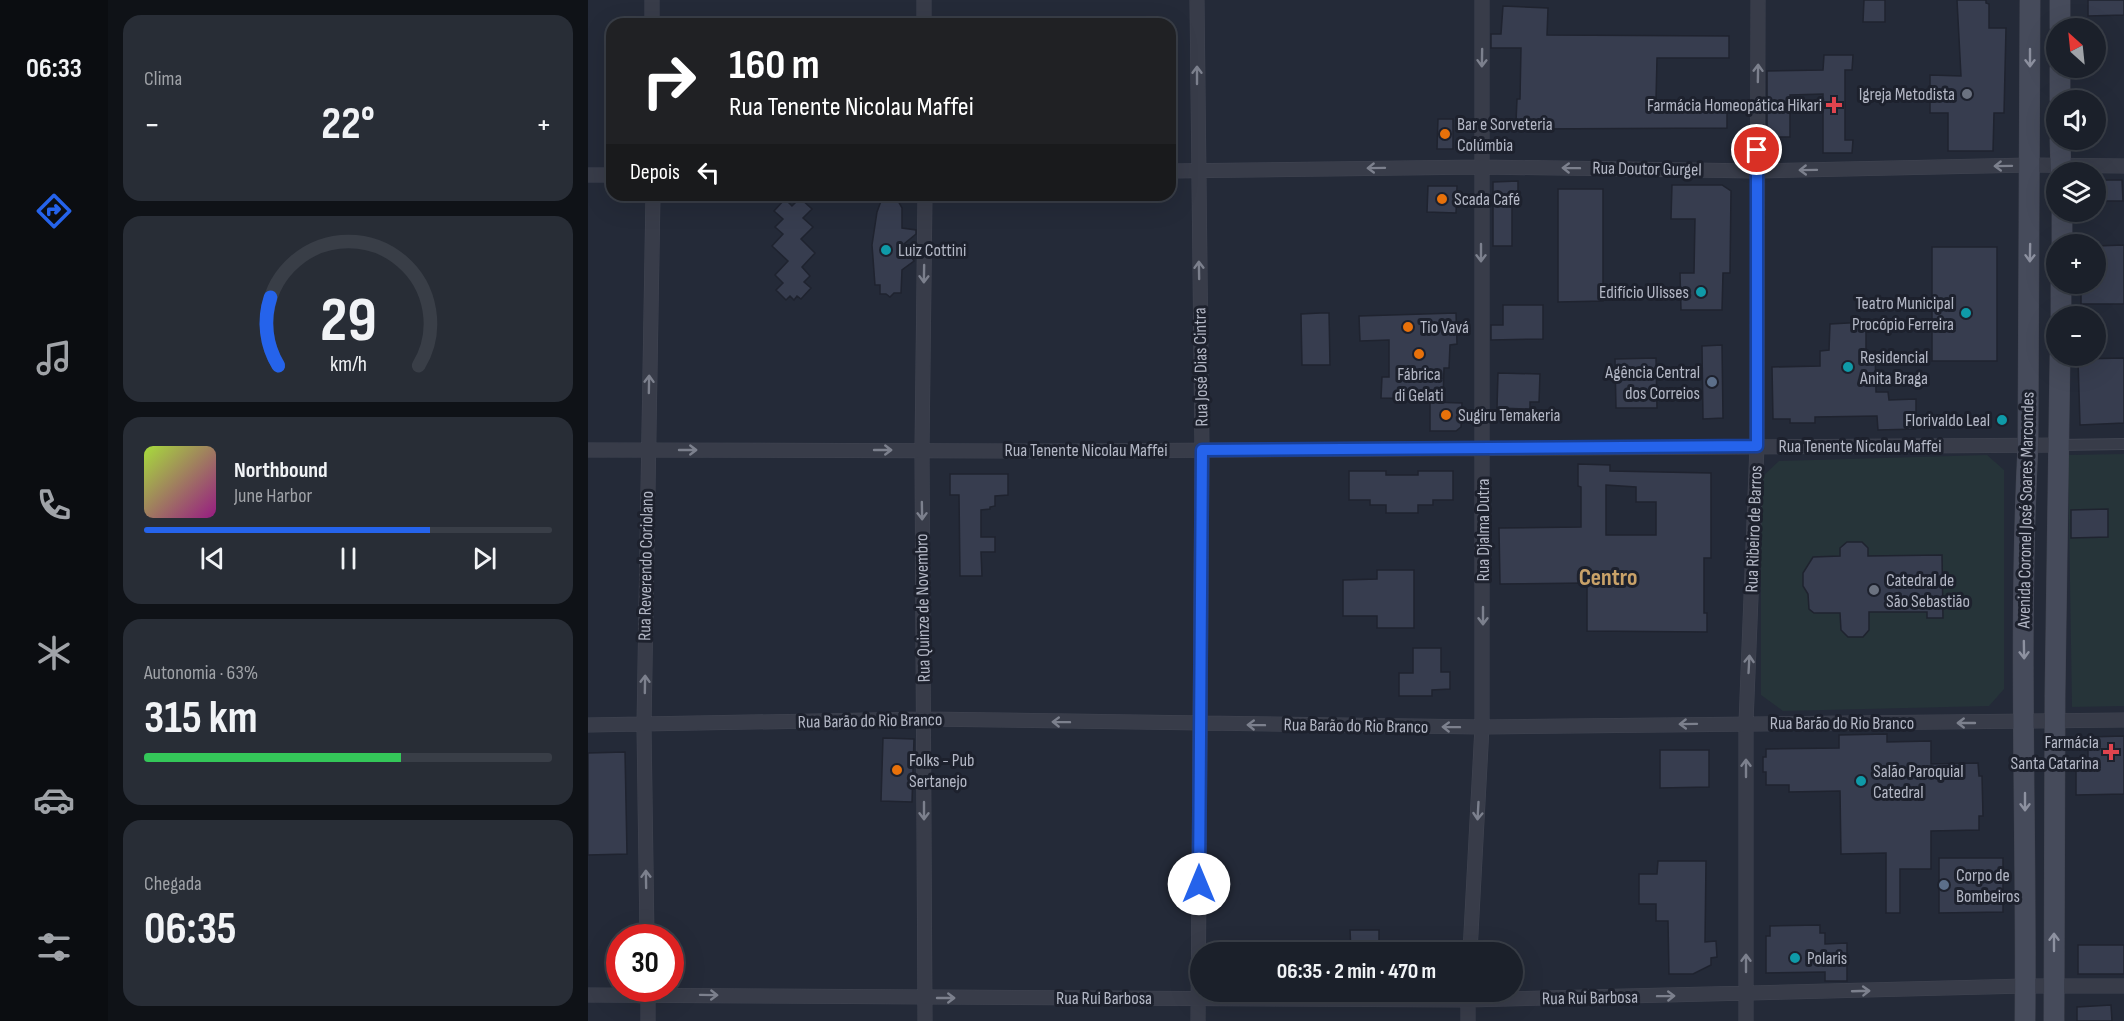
<!DOCTYPE html>
<html lang="pt">
<meta charset="utf-8">
<style>
:root{--surface:#1b202a;--page:#282d36;--text:#f1f3f6;--muted:#a0a3a8;--line:#393e47;--accent:#2563eb}
body{margin:0;font-family:"Sofia Sans Condensed",sans-serif;background:var(--page);color:var(--text);height:100vh;display:flex;flex-direction:column;font-size:22px;white-space:nowrap}
*{box-sizing:border-box;margin:0}
p{font-size:20px;color:var(--muted)}
.icon{flex:none;width:33px;height:33px;fill:none;stroke:currentColor;stroke-width:2;stroke-linecap:round;stroke-linejoin:round}
.map{position:relative;flex:1;overflow:hidden}
.side{display:flex;flex-direction:column;gap:15px;padding:15px;background:#0f1217;width:480px}
.side>*{flex:none}
.top-card{position:absolute;left:18px;top:18px;width:570px;height:183px;border-radius:18px;box-shadow:0 6px 24px #0002,0 0 0 2px var(--line);background:#202124;color:#fff;overflow:hidden}
.needle{width:39px;rotate:333deg}
.tools{position:absolute;left:1458px;top:18px;display:grid;gap:12px}
.tools a{display:grid;place-items:center;width:60px;height:60px;border-radius:50%;background:var(--surface);box-shadow:0 6px 24px #0002,0 0 0 2px var(--line);font-size:30px}
.speed{position:absolute;left:18px;top:924px;display:flex;gap:12px;font-size:30px;font-weight:700;text-align:center}
.speed>*{display:grid;place-content:center;width:78px;height:78px;border-radius:50%;background:var(--surface);box-shadow:0 6px 24px #0002,0 0 0 2px var(--line);line-height:1}
.speed .limit{border:9px solid #d22;background:#fff;color:#111}
.pin{position:absolute;display:grid;place-items:center;width:51px;height:51px;color:#fff;margin:-26px;border:3px solid #fff;border-radius:50%;box-shadow:0 2px 6px #0007}
.me{position:absolute;width:66px;margin:-33px;rotate:0deg;stroke-linejoin:round;filter:drop-shadow(0 0 4px #0008)}
.turn{display:flex;align-items:center;gap:21px;height:126px;padding:0 24px;font-size:27px}
.turn .icon{width:78px;height:78px;stroke-width:2.5}
.turn b{display:block;font-size:42px;line-height:51px}
.then{display:flex;align-items:center;height:57px;padding:0 24px;background:#0003;gap:12px;font-size:22px}
.big{font-size:45px;font-weight:700;line-height:1.1}
.side .widget{flex:1;display:flex;flex-direction:column;justify-content:center;gap:9px;min-width:0;padding:0 21px;border-radius:18px;background:var(--page)}
.side .dial{align-items:center;gap:0}
.dial svg{height:156px;overflow:visible;fill:none;stroke:var(--line);stroke-width:7;stroke-linecap:round;text-anchor:middle}
.dial text{fill:var(--text);stroke:none}
.song{display:flex;align-items:center;gap:18px}
.cover{width:72px;height:72px;border-radius:9px;background:linear-gradient(135deg,hsl(80 70% 55%),hsl(310 70% 35%))}
.played{height:6px;border-radius:3px;background:linear-gradient(90deg,var(--accent) 70%,var(--line) 70%)}
.keys{display:flex;justify-content:space-around;direction:ltr}
.heat{display:flex;justify-content:space-between;align-items:center;font-size:33px;direction:ltr}
.charge{height:9px;border-radius:4px;background:linear-gradient(90deg,#34c759 63%,var(--line) 0)}
.trip{position:absolute;left:602px;top:942px;width:333px;height:60px;border-radius:30px;background:var(--surface);box-shadow:0 6px 24px #0002,0 0 0 2px var(--line);font-weight:700;line-height:60px;text-align:center}
main{display:flex;flex:1;min-height:0}
.tabs{display:flex;flex-direction:column;width:108px;justify-content:space-around;align-items:center;background:#0b0d11;color:var(--muted)}
.tabs .icon{width:42px;height:42px}
.tabs .selected{color:var(--accent)}
.tabs b{font-size:27px;color:var(--text)}
.map>svg:first-child{display:block}
.green{fill:#263439}
.building{fill:#373d4f;stroke:#1f232f;stroke-width:1.5;fill-rule:evenodd}
.lines{fill:none;stroke-linecap:round;stroke-linejoin:round}
.pedestrian-casing{stroke:#414552;stroke-width:12}
.minor-casing{stroke:#414552;stroke-width:15}
.secondary-casing{stroke:#414552;stroke-width:21}
.pedestrian{stroke:#383c49;stroke-width:10}
.minor{stroke:#383c49;stroke-width:14}
.secondary{stroke:#464b5b;stroke-width:20}
.oneway{stroke:#7c808d}
.oneway2{stroke:#8d91a0}
.route-casing{stroke:#184099;stroke-width:15}
.route{stroke:#2563eb;stroke-width:10}
.worship-dot{fill:#6b7280;stroke:#1d212d;stroke-width:2}
.health-dot{fill:#e0444e;stroke:#1d212d;stroke-width:2}
.food-dot{fill:#e8710a;stroke:#1d212d;stroke-width:2}
.culture-dot{fill:#0f9aa8;stroke:#1d212d;stroke-width:2}
.service-dot{fill:#5c6f8a;stroke:#1d212d;stroke-width:2}
.labels{text-anchor:middle;dominant-baseline:central;stroke-width:6;stroke-linejoin:round;paint-order:stroke}
.poi-label{font-size:18px;fill:#b3b7c5;stroke:#1d212d;text-anchor:start}
.street-label{font-size:18px;fill:#b3b7c5;stroke:#1d212d}
.district-label{font-size:24px;font-weight:bold;fill:#c9a269;stroke:#1d212d}
</style>
<main>
<nav class="tabs">
<b>06:33</b>
<svg class="icon selected" aria-label="directions" viewBox="0 0 24 24"><path d="M12 3l9 9-9 9-9-9zM9 14v-3h6M13 9l2 2-2 2"/></svg>
<svg class="icon" aria-label="music" viewBox="0 0 24 24"><path d="M9 18V5l10-2v13"/><circle cx="6" cy="18" r="3"/><circle cx="16" cy="16" r="3"/></svg>
<svg class="icon" aria-label="phone" viewBox="0 0 24 24"><path d="M5 4h4l2 5-3 2q2 4 5 5l2-3 5 2v4C11 20 4 13 5 4z"/></svg>
<svg class="icon" aria-label="climate" viewBox="0 0 24 24"><path d="M12 3v18M4 7l16 10M4 17L20 7"/></svg>
<svg class="icon" aria-label="car" viewBox="0 0 24 24"><path d="M5 17H2v-5l4-1 3-4h7l3 4 3 1v5h-3M9 17h6M6 11h13"/><circle cx="7" cy="17" r="2"/><circle cx="17" cy="17" r="2"/></svg>
<svg class="icon" aria-label="filters" viewBox="0 0 24 24"><path d="M4 7h16M4 17h16"/><circle cx="9" cy="7" r="2"/><circle cx="15" cy="17" r="2"/></svg>
</nav>
<section class="side">
<div class="widget"><p>Clima</p>
<div class="heat"><a>−</a><b class="big">22°</b><a>+</a></div>
</div>
<div class="widget dial"><svg viewBox="0 0 100 80">
<path d="M14 69A42 42 0 1 1 86 69"/>
<path d="M14 69A42 42 0 0 1 10 34" stroke="#2563eb"/>
<text x="50" y="56" font-size="32" font-weight="700">29</text>
<text x="50" y="72" font-size="11">km/h</text>
</svg></div>
<div class="widget">
<div class="song"><i class="cover"></i><div><b>Northbound</b><p>June Harbor</p></div></div>
<div class="played"></div>
<div class="keys"><svg class="icon" aria-label="previous" viewBox="0 0 24 24"><path d="M18 5L8 12l10 7zM5 5v14"/></svg><svg class="icon" aria-label="pause" viewBox="0 0 24 24"><path d="M8 5v14M16 5v14"/></svg><svg class="icon" aria-label="next" viewBox="0 0 24 24"><path d="M6 5l10 7-10 7zM19 5v14"/></svg></div>
</div>
<div class="widget"><p>Autonomia · 63%</p><b class="big">315 km</b><div class="charge"></div></div>
<div class="widget"><p>Chegada</p><b class="big">06:35</b></div>
</section>
<div class="map">
<svg width="1536" height="1021" viewBox="0 0 1536 1021">
<rect width="100%" height="100%" fill="#242a38"/>
<!-- green -->
<path class="green" d="M1536,454V706L1484,707L1480,455Z
M1399,455L1416,470V689L1401,706L1195,711L1173,695V478L1191,461Z"/>
<!-- building -->
<path class="building" d="M1276,0H1297V22H1275Z
M1369,0H1398V3L1401,4V28H1418L1416,113H1406L1405,151H1360V113H1342V75L1373,76Z
M1500,0H1536V15L1500,16Z
M915,6L960,8L959,35L1141,36V58H1069L1068,100L1076,101V106L1139,107V128L936,129V122H928L929,99H932L933,48H903V34H913Z
M1236,55H1265L1264,70H1257V140H1265L1264,153H1235V94L1202,95V137H1192V146L1179,145V71L1235,70Z
M850,119H865V149H849Z
M1508,180H1534L1535,201H1508Z
M930,181V206H924V246H905V182Z
M1084,185H1134L1143,191L1142,273H1135L1134,310H1093L1092,273H1106L1107,219H1083Z
M840,186H869L868,213L839,212Z
M970,189H1015V301L970,302Z
M301,197L305,201H310L314,208V228L328,230V234L316,244L326,261L314,270L313,293H306L302,297L298,294H292V285H287L284,245L289,212L293,201H297Z
M212,198L224,209L215,218L225,227L213,239L227,253L214,267L222,276L216,282L223,288L213,299L209,296L206,300L202,296L198,300L188,290L195,283L187,275L200,261L184,246L195,234L187,227L195,219L186,211L197,199L204,206Z
M1536,245V304H1493V284H1508V246Z
M1344,247H1409V361H1344Z
M915,305H955V339L903,340V325H915Z
M732,313H741L742,365H714L713,314Z
M868,313L869,344L862,345L861,368H856L855,399L793,398L794,377H801V340L772,341L771,316Z
M1278,322V352L1287,351L1288,392H1300L1301,400L1328,399V429L1290,430L1289,416L1227,417V423H1202V419H1185L1184,367L1232,366V351L1241,350L1242,324Z
M1134,345L1135,418L1115,419L1114,346Z
M1068,358L1069,408H1028L1027,359Z
M1536,358V423L1492,425L1490,359Z
M910,373L952,374L951,402H942V409L909,408Z
M842,402L874,403L873,427L868,431H842Z
M990,464L1022,465V471L1123,473V558H1116V613H1119V632L999,631V583L912,584L911,528L993,527V487L990,486ZM1018,485L1048,487V502H1068V535H1018Z
M761,471H798V475H830V471H865V500H845V505H830V513H798V505H782V500H761Z
M362,474H420V495L407,496V506L402,507V509L393,510V537H407V552H393L394,576H372L371,495H362Z
M1520,509V537L1483,538V510Z
M1259,542H1274L1280,548V556L1354,555L1355,618H1339V612H1281V630L1275,637H1260L1253,630L1252,613H1226L1221,609L1220,594L1215,586V573L1225,557L1252,556V548Z
M789,570H826V628H789V616H755V580L789,579Z
M825,648H853V672H862V689L844,690V696H811V673H825Z
M1299,734V742L1343,741V764L1390,763L1391,776H1394L1395,816H1391V830L1343,831V869H1312V913H1298V853L1253,854L1252,791L1201,792V785H1178V772H1175V757H1178V749L1251,748V735Z
M1536,736V794L1488,795V761H1500V737Z
M295,738L326,739L324,802L293,801Z
M1072,750H1121V787L1072,788Z
M37,752L39,854L0,855V753Z
M1351,858H1415V912L1351,913Z
M1070,861H1118L1117,942L1128,941L1129,957L1123,958V965L1105,974H1081L1080,921H1068V904H1051V874H1069Z
M1232,925V933H1237V944L1259,943V981H1237V972L1178,973V936H1182V926Z
M762,930H791V952H763Z
M1490,945H1536V974H1490Z
M1523,1005L1524,1021H1489V1007Z"/>
<g class="lines">
<!-- pedestrian casing -->
<g class="pedestrian-casing">
<path id="pedestrian" d="M1471,445L1536,444"/>
</g>
<!-- minor casing -->
<g class="minor-casing">
<path id="minor" d="M64,0V24
M336,0V24
M609,0L614,450L610,1021
M582,171L893,167L1169,171L1441,165L1536,166
M0,175H24
M0,450L484,451L1471,445
M0,725L336,719L894,727L1536,720
M59,938L56,726L65,195
M882,952L894,727V0
M60,988V1021
M880,994V1021
M0,995L879,1000L1437,986H1536
M337,1021L334,450L337,195
M1158,1021V723L1169,446L1170,0"/>
</g>
<!-- secondary casing -->
<g class="secondary-casing">
<path id="secondary" d="M1472,0V28
M1472,68V100
M1472,140L1473,172
M1474,244V212
M1473,316V284
M1437,1021C1439,829 1430,636 1440,445L1442,0
M1466,1021L1467,696L1472,356"/>
</g>
<!-- pedestrian -->
<use href="#pedestrian" class="pedestrian"/>
<!-- minor -->
<use href="#minor" class="minor"/>
<!-- secondary -->
<use href="#secondary" class="secondary"/>
</g>
<!-- one-way arrows -->
<defs><path id="oneway-shaft" d="M-6 0H5M1.5-3L5.5 0L1.5 3" fill="none" stroke-width="1.6" stroke-linecap="round" stroke-linejoin="round" transform="scale(1.5)"/></defs>
<g class="oneway">
<use href="#oneway-shaft" transform="translate(894 58) rotate(91)"/>
<use href="#oneway-shaft" transform="translate(1170 73) rotate(-89)"/>
<use href="#oneway-shaft" transform="translate(609 75) rotate(-90)"/>
<use href="#oneway-shaft" transform="translate(1415 166) rotate(179)"/>
<use href="#oneway-shaft" transform="translate(788 168) rotate(179)"/>
<use href="#oneway-shaft" transform="translate(983 168) rotate(-179)"/>
<use href="#oneway-shaft" transform="translate(1220 170) rotate(179)"/>
<use href="#oneway-shaft" transform="translate(893 253) rotate(90)"/>
<use href="#oneway-shaft" transform="translate(611 270) rotate(-91)"/>
<use href="#oneway-shaft" transform="translate(336 274) rotate(91)"/>
<use href="#oneway-shaft" transform="translate(61 384) rotate(-89)"/>
<use href="#oneway-shaft" transform="translate(100 450)"/>
<use href="#oneway-shaft" transform="translate(295 450)"/>
<use href="#oneway-shaft" transform="translate(334 511) rotate(89)"/>
<use href="#oneway-shaft" transform="translate(895 616) rotate(90)"/>
<use href="#oneway-shaft" transform="translate(1161 664) rotate(-87)"/>
<use href="#oneway-shaft" transform="translate(57 684) rotate(-89)"/>
<use href="#oneway-shaft" transform="translate(473 722) rotate(-179)"/>
<use href="#oneway-shaft" transform="translate(1378 723) rotate(180)"/>
<use href="#oneway-shaft" transform="translate(1100 724) rotate(179)"/>
<use href="#oneway-shaft" transform="translate(668 725) rotate(-179)"/>
<use href="#oneway-shaft" transform="translate(863 727) rotate(-179)"/>
<use href="#oneway-shaft" transform="translate(1158 768) rotate(-90)"/>
<use href="#oneway-shaft" transform="translate(336 811) rotate(90)"/>
<use href="#oneway-shaft" transform="translate(890 811) rotate(93)"/>
<use href="#oneway-shaft" transform="translate(58 879) rotate(-91)"/>
<use href="#oneway-shaft" transform="translate(1158 963) rotate(-90)"/>
<use href="#oneway-shaft" transform="translate(1273 991) rotate(-2)"/>
<use href="#oneway-shaft" transform="translate(121 995) rotate(1)"/>
<use href="#oneway-shaft" transform="translate(1078 996) rotate(-1)"/>
<use href="#oneway-shaft" transform="translate(358 998)"/>
</g>
<g class="oneway2">
<use href="#oneway-shaft" transform="translate(1442 58) rotate(90)"/>
<use href="#oneway-shaft" transform="translate(1442 253) rotate(91)"/>
<use href="#oneway-shaft" transform="translate(1436 650) rotate(89)"/>
<use href="#oneway-shaft" transform="translate(1437 802) rotate(90)"/>
<use href="#oneway-shaft" transform="translate(1466 942) rotate(-90)"/>
</g>
<g class="lines">
<!-- route casing -->
<g class="route-casing">
<path id="route" d="M611,884L614,450L1169,446V150"/>
</g>
<!-- route -->
<use href="#route" class="route"/>
</g>
<!-- markers -->
<g class="worship-dot">
<circle cx="1379" cy="94" r="6"/>
<circle cx="1286" cy="590" r="6"/>
</g>
<g class="health-dot">
<path d="M1243 96h6v6h6v6h-6v6h-6v-6h-6v-6h6z"/>
<path d="M1520 743h6v6h6v6h-6v6h-6v-6h-6v-6h6z"/>
</g>
<g class="food-dot">
<circle cx="857" cy="134" r="6"/>
<circle cx="854" cy="199" r="6"/>
<circle cx="820" cy="327" r="6"/>
<circle cx="831" cy="354" r="6"/>
<circle cx="858" cy="415" r="6"/>
<circle cx="309" cy="770" r="6"/>
</g>
<g class="culture-dot">
<circle cx="298" cy="250" r="6"/>
<circle cx="1113" cy="292" r="6"/>
<circle cx="1378" cy="313" r="6"/>
<circle cx="1260" cy="367" r="6"/>
<circle cx="1414" cy="420" r="6"/>
<circle cx="1273" cy="781" r="6"/>
<circle cx="1207" cy="958" r="6"/>
</g>
<g class="service-dot">
<circle cx="1124" cy="382" r="6"/>
<circle cx="1356" cy="885" r="6"/>
</g>
<g class="labels">
<!-- poi labels -->
<g class="poi-label">
<text x="1367" y="94" text-anchor="end">Igreja Metodista</text>
<text x="1234" y="105" text-anchor="end">Farmácia Homeopática Hikari</text>
<text x="869" y="124">Bar e Sorveteria<tspan x="869" dy="21">Colúmbia</tspan></text>
<text x="866" y="199">Scada Café</text>
<text x="310" y="250">Luiz Cottini</text>
<text x="1101" y="292" text-anchor="end">Edifício Ulisses</text>
<text x="1366" y="303" text-anchor="end">Teatro Municipal<tspan x="1366" dy="21">Procópio Ferreira</tspan></text>
<text x="832" y="327">Tio Vavá</text>
<text x="1272" y="357">Residencial<tspan x="1272" dy="21">Anita Braga</tspan></text>
<text x="1112" y="372" text-anchor="end">Agência Central<tspan x="1112" dy="21">dos Correios</tspan></text>
<text x="831" y="374" text-anchor="middle">Fábrica<tspan x="831" dy="21">di Gelati</tspan></text>
<text x="870" y="415">Sugiru Temakeria</text>
<text x="1402" y="420" text-anchor="end">Florivaldo Leal</text>
<text x="1298" y="580">Catedral de<tspan x="1298" dy="21">São Sebastião</tspan></text>
<text x="1511" y="742" text-anchor="end">Farmácia<tspan x="1511" dy="21">Santa Catarina</tspan></text>
<text x="321" y="760">Folks - Pub<tspan x="321" dy="21">Sertanejo</tspan></text>
<text x="1285" y="771">Salão Paroquial<tspan x="1285" dy="21">Catedral</tspan></text>
<text x="1368" y="875">Corpo de<tspan x="1368" dy="21">Bombeiros</tspan></text>
<text x="1219" y="958">Polaris</text>
</g>
<!-- street labels -->
<g class="street-label">
<text transform="translate(1059 169) rotate(1)">Rua Doutor Gurgel</text>
<text transform="translate(613 367) rotate(-91)">Rua José Dias Cintra</text>
<text x="1272" y="446">Rua Tenente Nicolau Maffei</text>
<text x="498" y="450">Rua Tenente Nicolau Maffei</text>
<text transform="translate(1438 510) rotate(-89)">Avenida Coronel José Soares Marcondes</text>
<text transform="translate(1166 529) rotate(-88)">Rua Ribeiro de Barros</text>
<text transform="translate(895 530) rotate(-90)">Rua Djalma Dutra</text>
<text transform="translate(58 566) rotate(-89)">Rua Reverendo Coriolano</text>
<text transform="translate(335 608) rotate(-91)">Rua Quinze de Novembro</text>
<text transform="translate(282 721) rotate(-1)">Rua Barão do Rio Branco</text>
<text x="1254" y="723">Rua Barão do Rio Branco</text>
<text transform="translate(768 726) rotate(1)">Rua Barão do Rio Branco</text>
<text x="516" y="998">Rua Rui Barbosa</text>
<text transform="translate(1002 998) rotate(-1)">Rua Rui Barbosa</text>
</g>
<!-- district labels -->
<g class="district-label">
<text x="1020" y="577">Centro</text>
</g>
</g>
</svg>
<div class="tools">
<a><svg class="needle" viewBox="-14 -14 28 28"><path d="M0-13l5 13h-10z" fill="#e53935"/><path d="M0 13l5-13h-10z" fill="#a0a3a8"/></svg></a>
<a><svg class="icon" aria-label="sound" viewBox="0 0 24 24"><path d="M4 9h4l5-4v14l-5-4H4zM17 9q2 3 0 6"/></svg></a>
<a><svg class="icon" aria-label="layers" viewBox="0 0 24 24"><path d="M12 4l9 5-9 5-9-5zM3 14l9 5 9-5"/></svg></a>
<a>+</a>
<a>−</a>
</div>
<div class="speed"><div class="limit">30</div></div>
<div class="pin" style="left:1169px;top:150px;background:#d93025"><svg class="icon" aria-label="arrive" viewBox="0 0 24 24"><path d="M6 21V4h12l-3 4 3 4H6"/></svg></div>
<svg class="me" style="left:611px;top:884px" viewBox="-20 -20 40 40"><circle r="19" fill="#fff"/><path d="M0-13L10 11 0 6-10 11z" fill="#2563eb"/></svg>
<div class="trip">06:35 · 2 min · 470 m</div>
<div class="top-card">
<div class="turn"><svg class="icon" aria-label="right" viewBox="0 0 24 24"><path d="M7 20v-9h11M14 6l5 5-5 5"/></svg><div><b>160 m</b>Rua Tenente Nicolau Maffei</div></div>
<div class="then">Depois<svg class="icon" aria-label="left" viewBox="0 0 24 24"><path d="M17 20v-9H6M10 6l-5 5 5 5"/></svg></div>
</div>
</div>
</main>
